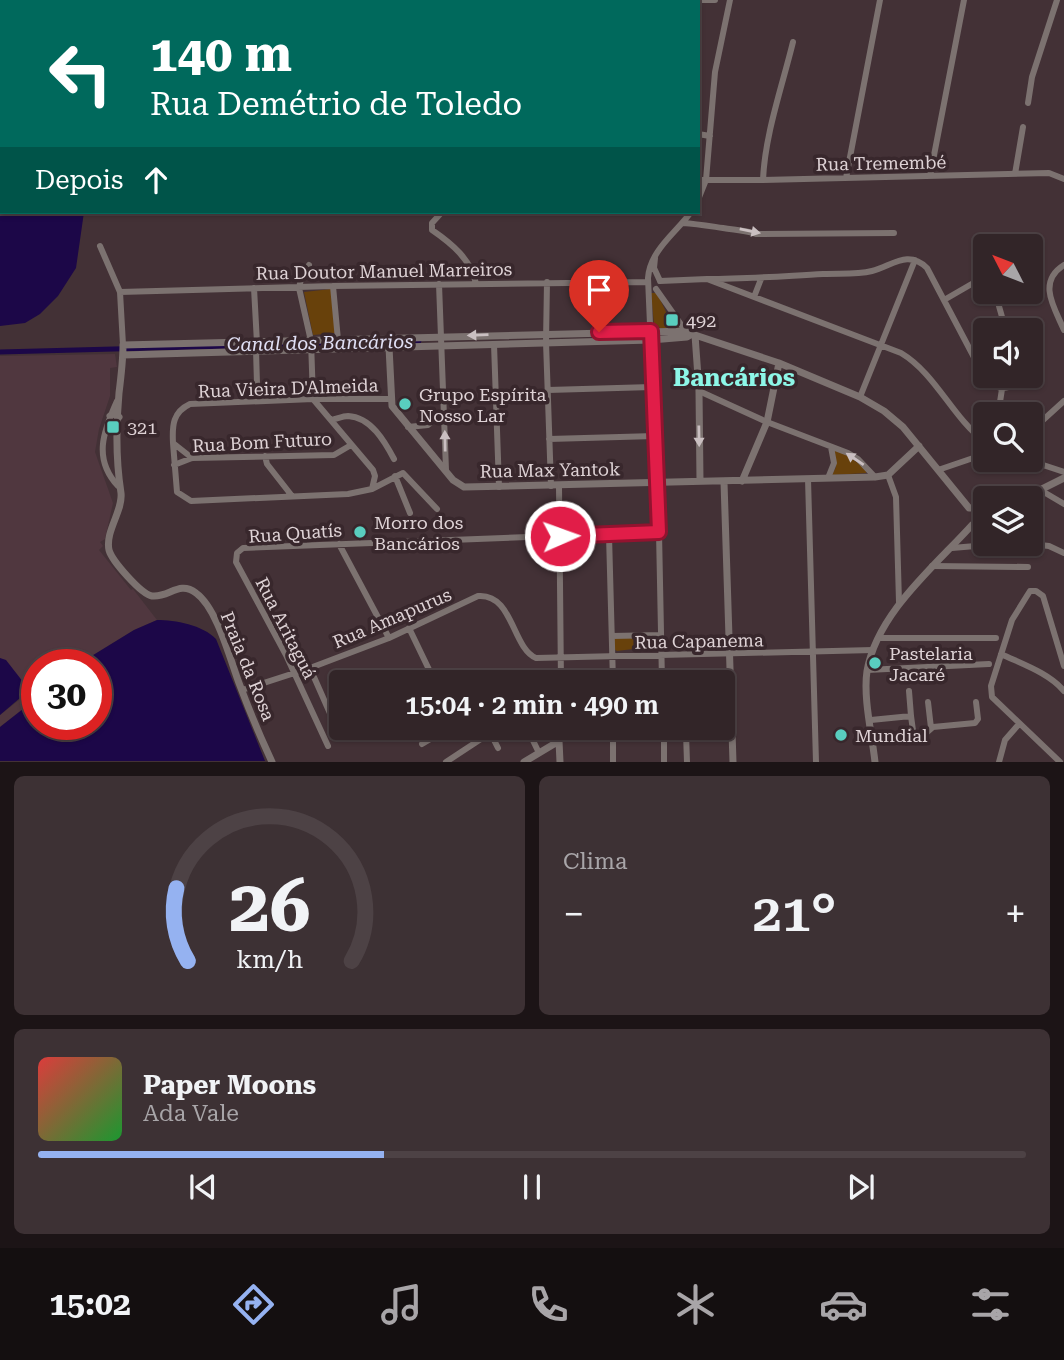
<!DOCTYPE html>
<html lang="pt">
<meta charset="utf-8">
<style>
:root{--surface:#322528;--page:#3d3134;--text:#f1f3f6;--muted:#a8a5a8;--line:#4d4245;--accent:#95b2f1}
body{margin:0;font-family:"Roboto Serif",serif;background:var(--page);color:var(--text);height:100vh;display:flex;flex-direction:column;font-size:26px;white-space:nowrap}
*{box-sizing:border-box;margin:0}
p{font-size:23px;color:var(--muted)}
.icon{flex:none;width:38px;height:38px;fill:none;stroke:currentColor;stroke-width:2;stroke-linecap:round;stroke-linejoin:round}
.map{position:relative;height:762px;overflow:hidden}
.drawer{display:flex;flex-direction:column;gap:14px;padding:14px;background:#1c1416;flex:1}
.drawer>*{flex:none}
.top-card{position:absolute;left:0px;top:0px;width:700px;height:214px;box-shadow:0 2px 5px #0004,0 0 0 2px var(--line);background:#00695c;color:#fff;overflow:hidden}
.needle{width:46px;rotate:312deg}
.controls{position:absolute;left:973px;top:234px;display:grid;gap:14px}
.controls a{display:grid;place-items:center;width:70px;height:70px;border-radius:7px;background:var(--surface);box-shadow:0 2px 5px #0004,0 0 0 2px var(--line);font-size:35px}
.speed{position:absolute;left:21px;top:649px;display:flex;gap:14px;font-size:35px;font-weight:700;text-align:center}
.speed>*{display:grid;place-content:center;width:91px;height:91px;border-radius:50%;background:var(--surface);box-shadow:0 2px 5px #0004,0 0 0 2px var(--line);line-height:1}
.speed .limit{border:10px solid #d22;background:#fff;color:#111}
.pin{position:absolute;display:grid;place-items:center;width:60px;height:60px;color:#fff;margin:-72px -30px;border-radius:50% 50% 50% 0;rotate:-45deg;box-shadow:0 0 7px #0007}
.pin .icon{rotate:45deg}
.me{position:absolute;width:77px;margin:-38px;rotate:88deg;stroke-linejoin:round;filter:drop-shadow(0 0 5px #0008)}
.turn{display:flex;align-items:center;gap:24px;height:147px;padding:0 35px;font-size:32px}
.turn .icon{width:91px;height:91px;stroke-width:2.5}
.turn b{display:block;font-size:49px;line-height:60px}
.then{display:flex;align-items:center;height:66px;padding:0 35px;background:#0003;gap:14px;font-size:26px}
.big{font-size:52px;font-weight:600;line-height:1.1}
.drawer .widget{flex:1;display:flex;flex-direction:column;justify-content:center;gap:10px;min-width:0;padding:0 24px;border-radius:10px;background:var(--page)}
.drawer .dial{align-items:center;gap:0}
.dial svg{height:182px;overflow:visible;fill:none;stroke:var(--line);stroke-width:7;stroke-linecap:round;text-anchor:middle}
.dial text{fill:var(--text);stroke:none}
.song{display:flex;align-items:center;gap:21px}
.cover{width:84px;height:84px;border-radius:10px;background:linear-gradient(135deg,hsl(0 70% 55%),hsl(130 70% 35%))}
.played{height:7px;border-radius:4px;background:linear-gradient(90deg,var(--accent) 35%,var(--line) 35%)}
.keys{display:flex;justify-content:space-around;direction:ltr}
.heat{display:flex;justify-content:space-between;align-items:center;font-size:38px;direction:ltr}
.drawer .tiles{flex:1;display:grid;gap:14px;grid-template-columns:1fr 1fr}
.widget:last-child{grid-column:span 2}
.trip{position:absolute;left:329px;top:670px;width:406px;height:70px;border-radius:7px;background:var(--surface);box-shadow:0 2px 5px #0004,0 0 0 2px var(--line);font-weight:600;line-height:70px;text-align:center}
.dock{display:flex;height:112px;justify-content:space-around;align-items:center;background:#140f10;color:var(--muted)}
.dock .icon{width:49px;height:49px}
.dock .active{color:var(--accent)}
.dock b{font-size:32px;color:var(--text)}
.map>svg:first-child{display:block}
.built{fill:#50373f}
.green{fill:#68410b}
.water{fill:#1c0748}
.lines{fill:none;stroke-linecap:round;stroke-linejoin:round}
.stream{stroke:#1c0748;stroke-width:2}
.canal{stroke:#1c0748;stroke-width:5}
.minor{stroke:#7c7270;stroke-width:6}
.tertiary{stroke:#7c7270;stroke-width:7}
.oneway{fill:#cabfc1}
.route-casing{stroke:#92132f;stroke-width:18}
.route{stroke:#e11d48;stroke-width:12}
.poi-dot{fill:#59cebf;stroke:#38272c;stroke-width:2.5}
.labels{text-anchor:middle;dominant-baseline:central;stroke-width:7;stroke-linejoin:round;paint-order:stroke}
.street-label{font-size:18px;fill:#ded2d5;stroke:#38272c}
.poi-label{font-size:18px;fill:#ded2d5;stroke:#38272c;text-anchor:start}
.water-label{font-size:19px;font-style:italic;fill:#e1e0f5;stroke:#38272c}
.district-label{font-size:24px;font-weight:bold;fill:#8df6e7;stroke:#38272c}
</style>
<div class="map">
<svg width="1064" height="762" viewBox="0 0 1064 762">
<rect width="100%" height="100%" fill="#433136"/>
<!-- built -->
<path class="built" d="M115,354L117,367L110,368V396L99,429L95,452L113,503L105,539L100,542L103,546L99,550L131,590L133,589L157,620L134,630L77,665H37V698L0,727V715L23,697L0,658V356Z"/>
<!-- green -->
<path class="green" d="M331,289L335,333L313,335L304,292Z
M651,293H657L666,312L679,325L678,328H660L654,324Z
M834,449C847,453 856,462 866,469V473L832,475L836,467Z
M614,637H657L658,646L617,651L614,649Z"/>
<!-- water -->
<path class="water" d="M0,0L16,2H2V212H84L76,268L58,296L40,314L25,323L0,326Z
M157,620C175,620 203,625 216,639L265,761H0V727L37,698V724H96V665H77L134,630Z
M0,658L6,660L27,687V692L0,715Z"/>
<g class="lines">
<!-- stream -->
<path class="stream" d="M193,0L194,2"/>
<!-- canal -->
<path class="canal" d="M0,352L419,341"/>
<!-- minor -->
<path class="minor" d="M683,0H715
M1028,103L1032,77L1057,0
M698,134L710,136
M1015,174L1023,127
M930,176L964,0
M846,178L880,0
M698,180H763L1049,173L1064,179
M763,180C765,134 782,87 793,42
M698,200L706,180L715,72L730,0
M442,212L432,223V230C451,243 472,260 476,284
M683,223C697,224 709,226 723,228C735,230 745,230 756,234L894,233
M100,246L120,292L123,345
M655,258L654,268L660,281
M309,265L301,279L299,288L311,341L313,399L373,470L375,476L372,489
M985,265L980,274L985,281
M1064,265C1037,282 1054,307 1064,330
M707,279C746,279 784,276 823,274C839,273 856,275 872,271C892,266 908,249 927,268L987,382C1000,391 1014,390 1023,376
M660,281L707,279L901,353C936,374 952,417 985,442
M547,282L546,342L551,486
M439,284L446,470
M333,286L338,340
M254,288L257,343
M656,289L687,333
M120,292L333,286L648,282
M995,292L1006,331
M754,297L761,279
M944,300L982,278
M494,344L499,487
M256,350L257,384
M548,390L652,387
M699,391L767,422L848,453L858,459L875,477
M860,397L915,260
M117,401C103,432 93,459 118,486
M998,415L1002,389
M331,420C336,419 343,416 348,416C371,417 385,442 394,459
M408,427L428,425L444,412
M1031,431L1064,401
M549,439L655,436
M173,443L177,492L191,501L348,494L372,489L403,473L437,509
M265,456L267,464L292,496
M192,458L173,443C172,425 173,412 190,404L313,399H391
M1028,460L1064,472
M174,465L192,458L334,455L351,445
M938,470L985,454
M888,475L896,497L899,602
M395,476L410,513
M828,478L834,463L831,447
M808,479L816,762
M559,486L561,682
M1042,491L1064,504
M609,535L613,682
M339,544L389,638
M1031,544L1049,546L1064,553
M952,548L999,544
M932,566L1028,567
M409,628L435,682
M612,636L661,635
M879,638H996
M1001,654C1022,664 1049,673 1064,691
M310,668L340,736
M867,670L989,664
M522,682L530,676
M662,682L659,532L648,278C650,250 676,233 691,212
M242,690L310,668L389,638L478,596C513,593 512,648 536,658L873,650
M909,691L911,716
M928,702L931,728
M871,720L911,716L914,738L917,741L933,727L975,723L978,719L976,702
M488,728L498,748
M527,728L539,753
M613,728V762
M664,728V762
M664,730L682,731L686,733L687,762
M559,741L560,728
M422,744L449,728
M328,746L286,655L236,562L237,553L243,548L659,532
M446,762L490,733
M999,762L1005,740L1019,724
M1060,762L992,697L991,686L1012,620L1030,591H1036L1043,596L1064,666"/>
<!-- tertiary -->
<path class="tertiary" d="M695,335L699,391L700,481
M389,347L392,406L453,480L464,487L875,477L888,475L919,446
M123,355L651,340L687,337L692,334
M110,416L115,413L119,417
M742,481L767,422L779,363
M724,482L733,762
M1022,499L1064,478
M272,762C260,736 249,710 239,683C230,659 217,608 196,593C179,580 169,598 152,596C141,594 112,561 109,550C105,531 123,511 121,493C116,461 116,426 119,393C121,377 123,361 123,345L687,331L692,334L779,363L860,397L884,411L903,427L969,508H975L985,515
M524,762L559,741L560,762
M875,762C872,734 863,698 867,671C877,613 935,566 972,525L985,515"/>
</g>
<!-- one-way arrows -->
<defs><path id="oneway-solid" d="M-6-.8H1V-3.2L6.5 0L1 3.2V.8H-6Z" transform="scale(1.75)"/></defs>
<g class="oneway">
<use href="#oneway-solid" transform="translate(750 231) rotate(12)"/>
<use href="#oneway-solid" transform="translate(478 335) rotate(178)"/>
<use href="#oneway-solid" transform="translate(699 436) rotate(89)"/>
<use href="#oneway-solid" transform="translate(445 441) rotate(-91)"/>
<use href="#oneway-solid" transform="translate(855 459) rotate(-146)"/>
</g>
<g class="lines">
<!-- route casing -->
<g class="route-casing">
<path id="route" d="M560,536L659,532L651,331L599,332"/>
</g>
<!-- route -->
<use href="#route" class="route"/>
</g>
<!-- markers -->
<g class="poi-dot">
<rect x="665" y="313" width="14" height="14" rx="3.5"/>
<circle cx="405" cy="404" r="7"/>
<rect x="106" y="420" width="14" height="14" rx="3.5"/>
<circle cx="360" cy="532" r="7"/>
<circle cx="875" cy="663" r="7"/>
<circle cx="841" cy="735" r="7"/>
</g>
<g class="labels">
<!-- street labels -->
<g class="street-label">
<text transform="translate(881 163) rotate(-1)">Rua Tremembé</text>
<text transform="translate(384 271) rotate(-1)">Rua Doutor Manuel Marreiros</text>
<text transform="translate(288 388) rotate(-2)">Rua Vieira D'Almeida</text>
<text transform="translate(262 442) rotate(-3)">Rua Bom Futuro</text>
<text transform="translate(550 470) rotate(-1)">Rua Max Yantok</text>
<text transform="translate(295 533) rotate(-4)">Rua Quatís</text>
<text transform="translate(392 618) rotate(-23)">Rua Amapurus</text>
<text transform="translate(286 628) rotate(63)">Rua Aritaguá</text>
<text transform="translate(699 641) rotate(-1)">Rua Capanema</text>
<text transform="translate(248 666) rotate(68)">Praia da Rosa</text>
</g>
<!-- poi labels -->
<g class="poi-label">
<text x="686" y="320">492</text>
<text x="419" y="394">Grupo Espírita<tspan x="419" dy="21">Nosso Lar</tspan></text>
<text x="127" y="427">321</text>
<text x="374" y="522">Morro dos<tspan x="374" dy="21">Bancários</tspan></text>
<text x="889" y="653">Pastelaria<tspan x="889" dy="21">Jacaré</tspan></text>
<text x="855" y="735">Mundial</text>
</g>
<!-- water labels -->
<g class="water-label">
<text transform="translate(320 343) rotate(-1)">Canal dos Bancários</text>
</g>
<!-- district labels -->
<g class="district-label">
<text x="734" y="378">Bancários</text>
</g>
</g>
</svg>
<div class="controls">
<a><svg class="needle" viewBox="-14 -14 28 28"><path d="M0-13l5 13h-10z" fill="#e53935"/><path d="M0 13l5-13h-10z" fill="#a8a5a8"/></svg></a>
<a><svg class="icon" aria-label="sound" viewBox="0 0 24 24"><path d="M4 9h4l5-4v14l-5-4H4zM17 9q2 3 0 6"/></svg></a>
<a><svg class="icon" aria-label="search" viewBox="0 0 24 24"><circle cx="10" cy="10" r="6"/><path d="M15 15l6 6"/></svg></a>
<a><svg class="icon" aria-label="layers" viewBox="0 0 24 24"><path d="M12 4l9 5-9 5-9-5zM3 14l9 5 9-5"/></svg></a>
</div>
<div class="speed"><div class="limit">30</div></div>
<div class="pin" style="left:599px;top:332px;background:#d93025"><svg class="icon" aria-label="arrive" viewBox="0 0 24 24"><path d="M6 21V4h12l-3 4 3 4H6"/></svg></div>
<svg class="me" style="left:560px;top:536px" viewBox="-20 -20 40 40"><circle r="17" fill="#e11d48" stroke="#fff" stroke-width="3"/><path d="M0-11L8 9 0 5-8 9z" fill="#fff"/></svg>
<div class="trip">15:04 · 2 min · 490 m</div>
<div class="top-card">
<div class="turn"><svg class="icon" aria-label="left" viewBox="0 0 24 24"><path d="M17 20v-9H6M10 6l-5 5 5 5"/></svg><div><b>140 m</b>Rua Demétrio de Toledo</div></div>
<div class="then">Depois<svg class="icon" aria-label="ahead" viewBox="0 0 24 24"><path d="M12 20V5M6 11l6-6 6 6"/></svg></div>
</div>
</div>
<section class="drawer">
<div class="tiles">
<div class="widget dial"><svg viewBox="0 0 100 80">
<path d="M14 69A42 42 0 1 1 86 69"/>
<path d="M14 69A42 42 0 0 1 9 37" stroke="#95b2f1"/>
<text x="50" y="56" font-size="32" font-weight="700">26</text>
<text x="50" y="72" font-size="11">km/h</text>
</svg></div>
<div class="widget"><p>Clima</p>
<div class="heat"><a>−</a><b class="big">21°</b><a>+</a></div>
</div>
<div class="widget">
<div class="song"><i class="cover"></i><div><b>Paper Moons</b><p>Ada Vale</p></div></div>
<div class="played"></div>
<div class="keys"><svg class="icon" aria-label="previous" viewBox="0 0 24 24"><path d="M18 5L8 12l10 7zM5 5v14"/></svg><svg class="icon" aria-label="pause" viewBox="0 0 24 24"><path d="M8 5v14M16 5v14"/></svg><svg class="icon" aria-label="next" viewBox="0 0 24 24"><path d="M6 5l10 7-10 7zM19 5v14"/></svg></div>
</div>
</div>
</section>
<nav class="dock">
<b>15:02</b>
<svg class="icon active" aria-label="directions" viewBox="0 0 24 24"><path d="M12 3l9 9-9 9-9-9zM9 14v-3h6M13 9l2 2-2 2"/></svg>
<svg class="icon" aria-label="music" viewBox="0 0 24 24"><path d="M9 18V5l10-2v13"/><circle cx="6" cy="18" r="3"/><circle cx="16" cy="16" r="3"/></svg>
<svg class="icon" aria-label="phone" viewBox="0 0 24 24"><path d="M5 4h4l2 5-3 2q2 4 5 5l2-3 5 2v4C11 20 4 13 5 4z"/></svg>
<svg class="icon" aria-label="climate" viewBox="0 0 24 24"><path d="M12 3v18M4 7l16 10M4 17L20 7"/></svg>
<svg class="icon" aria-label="car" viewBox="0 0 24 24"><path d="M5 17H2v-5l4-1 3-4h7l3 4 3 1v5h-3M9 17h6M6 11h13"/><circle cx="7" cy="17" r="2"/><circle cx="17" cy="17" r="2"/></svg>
<svg class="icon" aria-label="filters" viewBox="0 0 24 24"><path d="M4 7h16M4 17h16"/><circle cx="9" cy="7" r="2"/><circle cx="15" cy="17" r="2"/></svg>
</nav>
